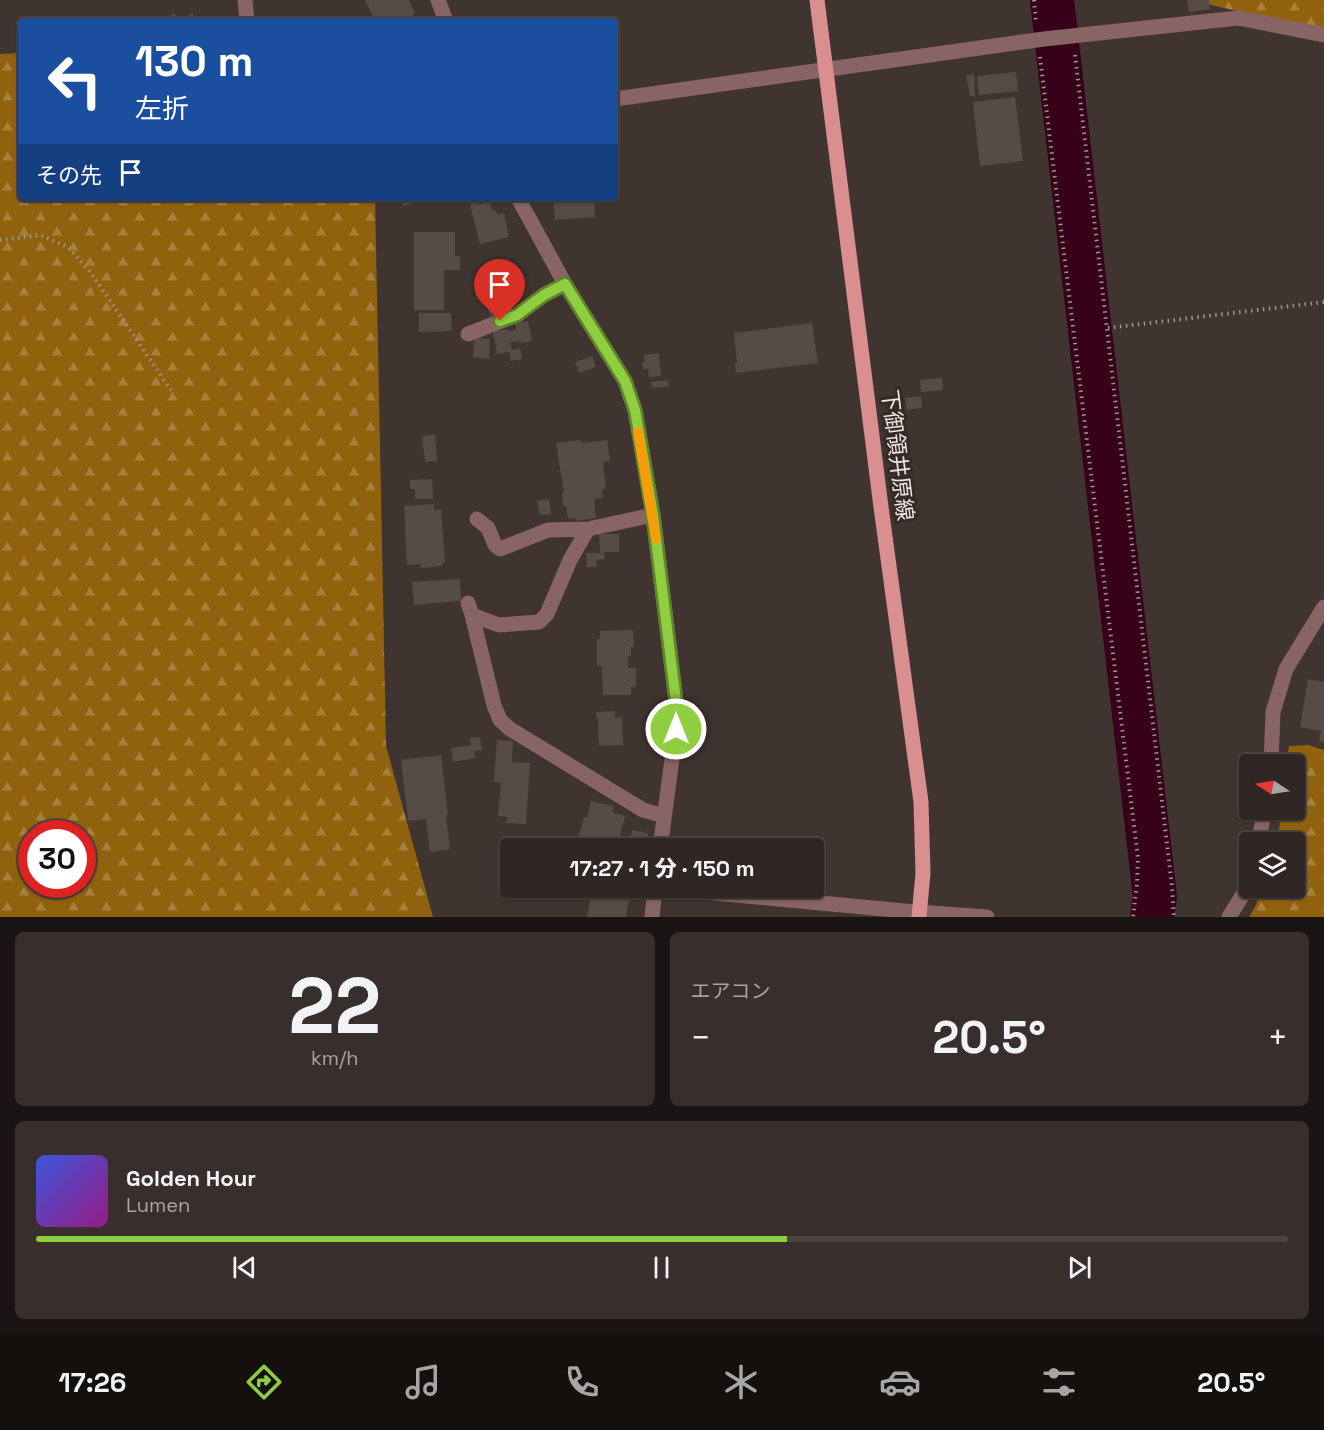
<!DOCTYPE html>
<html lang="ja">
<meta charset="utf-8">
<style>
:root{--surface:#302724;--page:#382f2c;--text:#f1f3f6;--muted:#a8a5a6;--line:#4b4441;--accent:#8fcd41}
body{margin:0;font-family:"Space Grotesk","Noto Sans JP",sans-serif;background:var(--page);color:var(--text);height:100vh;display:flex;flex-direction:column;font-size:22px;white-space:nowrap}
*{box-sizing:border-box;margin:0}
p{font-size:20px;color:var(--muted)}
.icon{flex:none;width:33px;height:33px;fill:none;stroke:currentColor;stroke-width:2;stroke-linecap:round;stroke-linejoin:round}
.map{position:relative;height:917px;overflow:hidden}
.details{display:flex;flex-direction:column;gap:15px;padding:15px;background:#1a1514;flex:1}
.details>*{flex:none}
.banner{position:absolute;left:18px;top:18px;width:600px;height:183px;border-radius:6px;box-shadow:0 2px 4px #0004,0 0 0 2px var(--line);background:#1a4fa0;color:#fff;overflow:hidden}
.needle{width:39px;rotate:282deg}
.buttons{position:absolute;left:1239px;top:754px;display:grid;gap:12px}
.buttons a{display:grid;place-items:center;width:66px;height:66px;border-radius:6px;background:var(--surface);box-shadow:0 2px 4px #0004,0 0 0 2px var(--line);font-size:30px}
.speed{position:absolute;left:18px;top:820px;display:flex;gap:12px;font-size:30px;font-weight:700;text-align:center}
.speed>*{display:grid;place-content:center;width:78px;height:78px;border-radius:50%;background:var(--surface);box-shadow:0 2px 4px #0004,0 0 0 2px var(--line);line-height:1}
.speed .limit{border:9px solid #d22;background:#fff;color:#111}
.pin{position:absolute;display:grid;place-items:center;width:51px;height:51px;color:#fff;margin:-62px -26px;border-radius:50% 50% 50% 0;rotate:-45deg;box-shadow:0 0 6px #0007}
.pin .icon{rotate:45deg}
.me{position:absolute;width:66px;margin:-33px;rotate:0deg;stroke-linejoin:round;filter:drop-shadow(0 0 4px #0008)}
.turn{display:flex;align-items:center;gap:21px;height:126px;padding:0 18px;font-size:27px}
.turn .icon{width:78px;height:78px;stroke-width:2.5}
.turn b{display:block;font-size:42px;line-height:51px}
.then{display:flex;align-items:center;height:57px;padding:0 18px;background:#0003;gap:12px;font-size:22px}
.big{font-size:45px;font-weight:800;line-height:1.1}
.details .card{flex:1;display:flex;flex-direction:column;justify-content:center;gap:9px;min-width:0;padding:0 21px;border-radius:9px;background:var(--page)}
.details .dial{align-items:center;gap:0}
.dial b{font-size:78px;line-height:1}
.song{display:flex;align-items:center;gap:18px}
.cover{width:72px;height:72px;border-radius:9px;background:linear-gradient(135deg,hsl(230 70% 55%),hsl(310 70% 35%))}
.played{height:6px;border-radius:3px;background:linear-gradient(90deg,var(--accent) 60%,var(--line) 60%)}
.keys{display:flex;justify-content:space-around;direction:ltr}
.heat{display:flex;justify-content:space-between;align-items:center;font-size:33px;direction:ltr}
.details .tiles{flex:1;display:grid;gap:15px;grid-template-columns:1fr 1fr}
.card:last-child{grid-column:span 2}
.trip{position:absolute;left:500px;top:838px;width:324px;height:60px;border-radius:6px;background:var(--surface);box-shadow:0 2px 4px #0004,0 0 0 2px var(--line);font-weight:800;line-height:60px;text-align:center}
.menu{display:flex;height:96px;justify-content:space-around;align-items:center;background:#13100e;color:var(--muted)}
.menu .icon{width:42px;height:42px}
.menu .on{color:var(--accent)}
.menu b{font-size:27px;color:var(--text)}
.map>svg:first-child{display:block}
.forest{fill:url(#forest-firs);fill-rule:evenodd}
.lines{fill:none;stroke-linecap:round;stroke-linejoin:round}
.river{stroke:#370219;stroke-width:44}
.building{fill:#574c45}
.path{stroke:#9e9491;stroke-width:4;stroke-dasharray:1.5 4.5;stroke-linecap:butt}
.minor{stroke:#896464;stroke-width:15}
.major{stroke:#d98e8f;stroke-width:15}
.route-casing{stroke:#5d852a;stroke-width:15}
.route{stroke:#8fcd41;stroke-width:10}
.slow{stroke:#f59e0b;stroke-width:10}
.labels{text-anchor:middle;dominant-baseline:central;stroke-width:6;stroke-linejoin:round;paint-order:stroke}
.street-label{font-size:22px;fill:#ede5e3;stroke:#352a26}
</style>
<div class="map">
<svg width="1324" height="917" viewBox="0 0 1324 917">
<defs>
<pattern id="forest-firs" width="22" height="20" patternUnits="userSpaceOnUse" patternTransform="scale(1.5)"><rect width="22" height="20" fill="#91620e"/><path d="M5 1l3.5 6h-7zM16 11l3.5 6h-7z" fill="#a6803d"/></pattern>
</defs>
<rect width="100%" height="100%" fill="#403430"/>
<!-- forest -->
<path class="forest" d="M1196,0H1324V31L1198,2Z
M21,53V198H375L386,746L433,917H0V54ZM32,834H82V885H32Z
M1308,745L1324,750V917H1249L1256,905L1262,888H1294V843H1278L1281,810H1294V765H1286L1289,746Z"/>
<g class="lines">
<!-- river -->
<path class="river" d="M1052,0L1155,897L1152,917"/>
</g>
<!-- building -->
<path class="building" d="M365,0H409L415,14L401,21H375Z
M1187,0H1209L1210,9L1189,12Z
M174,13L180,21H162Z
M192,13L197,21H180Z
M1016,72L1018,91L979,95L977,76Z
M974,74L975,96H970L966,76Z
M1015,97L1023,161L980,166L973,102Z
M401,198H432V199L403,206Z
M553,198H594L595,217L555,220Z
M479,201V204L490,202L492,211L496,210L497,215L504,213L509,237L480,244L470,204Z
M414,232H455V256H460V270H444V310H414Z
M501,297L506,313L490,317L486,301Z
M419,313H451L452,331L419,332Z
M528,321L532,341L519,343V341L510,342L512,350L520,348L522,359L511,361L509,352L497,354L493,332L508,329V331L516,330L515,323Z
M812,323L818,363L736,373L735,363H737L734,333Z
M474,338L490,339L489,359L473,357Z
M659,353L661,376L649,377L648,369H643L642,362H645L644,355Z
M592,356L596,367L579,373L575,362Z
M942,378L943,390L921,392L920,380Z
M668,380L669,386L652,388L651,382Z
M921,396L922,408L907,410L905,398Z
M435,435L437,461L425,462L422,436Z
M581,440V443L607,440L610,461L603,462L606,489H602L603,498L594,499L596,518L575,521V518L568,519L566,506H563L562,493L564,492L556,443Z
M432,479L433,499H415V489H410V480Z
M549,499L551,514L540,515L537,501Z
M434,504V510L441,509L445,563H442V566L421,568L420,564L407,565L404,506Z
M599,534H619V552H604L605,559L596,560L597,567H587L586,553H600Z
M460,579L461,601L414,605L412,582Z
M633,630L634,647H631V656H628V668H636V687H631V695H603L602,666H597V639H600V631Z
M1308,679L1324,682V742L1319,741L1321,731L1300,727Z
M615,711V718L622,717L623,745L599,746L598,718H596V712Z
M480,737L482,750L474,751L475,758L453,762L451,748L471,745L470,738Z
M497,740L513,741L512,762L530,763L526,824L506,823L507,817L498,816L501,782H494Z
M441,755L448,815H446L450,849L430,852L426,819L408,821L401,760Z
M591,801L614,806L612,812L625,816L617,847L579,836L584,817L587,818Z
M632,830L648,833L646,849H629Z
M577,842L611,848V849H576Z
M592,888H631L626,917H587Z"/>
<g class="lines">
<!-- path -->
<path class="path" d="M1034,0L1036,23
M1075,55L1172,887L1174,917
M1040,57L1138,858L1137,884L1133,917
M0,240L40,235L68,247L91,273L171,390
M1108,328L1324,302"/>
<!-- minor -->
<path class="minor" d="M245,0L247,21
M438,0L446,21
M615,99L1044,39L1238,18L1324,35
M518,198L565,284L625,381L635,410L653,515L676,701V729L660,849
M468,334L517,315L544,295L565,284
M477,519L488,528L495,545L500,549L548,530L588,529L653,515
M468,603L472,615L499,625L539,622L547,614L570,560L588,529
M472,615L494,705L500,720L510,729L643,810L664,816
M1271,765L1273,712L1286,669L1324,607
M1258,843L1265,810
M663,888L905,911L987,917
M652,917L655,888
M1229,917L1250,883"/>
<!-- major -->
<path class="major" d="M817,0L881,507L921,802L923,873L919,917"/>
</g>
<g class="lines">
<!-- route casing -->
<g class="route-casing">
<path id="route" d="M500,321L517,315L544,295L565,284L625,381L635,410L653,515L676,701V729"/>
</g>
<!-- route -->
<use href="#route" class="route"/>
<!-- slow -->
<path class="slow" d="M638,432L656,539"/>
</g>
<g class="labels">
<!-- street labels -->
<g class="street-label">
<text transform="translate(898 455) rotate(83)">下御領井原線</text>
</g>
</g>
</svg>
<div class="buttons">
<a><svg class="needle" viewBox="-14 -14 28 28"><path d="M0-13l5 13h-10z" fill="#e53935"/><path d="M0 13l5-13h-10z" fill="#a8a5a6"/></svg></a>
<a><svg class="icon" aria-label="layers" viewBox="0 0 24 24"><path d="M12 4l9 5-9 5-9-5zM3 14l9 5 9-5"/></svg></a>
</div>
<div class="speed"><div class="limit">30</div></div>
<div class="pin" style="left:500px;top:321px;background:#d93025"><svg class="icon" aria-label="arrive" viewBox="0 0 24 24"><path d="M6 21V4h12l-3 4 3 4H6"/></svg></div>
<svg class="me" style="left:676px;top:729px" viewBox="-20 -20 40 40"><circle r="17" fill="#8fcd41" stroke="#fff" stroke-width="3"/><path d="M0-11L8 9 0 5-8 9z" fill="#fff"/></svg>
<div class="trip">17:27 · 1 分 · 150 m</div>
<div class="banner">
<div class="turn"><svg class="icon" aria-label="left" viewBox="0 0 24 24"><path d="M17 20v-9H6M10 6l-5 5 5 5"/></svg><div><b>130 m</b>左折</div></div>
<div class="then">その先<svg class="icon" aria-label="arrive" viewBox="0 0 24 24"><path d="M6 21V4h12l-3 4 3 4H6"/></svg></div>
</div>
</div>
<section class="details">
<div class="tiles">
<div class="card dial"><b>22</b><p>km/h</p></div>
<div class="card"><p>エアコン</p>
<div class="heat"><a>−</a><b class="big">20.5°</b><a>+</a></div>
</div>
<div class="card">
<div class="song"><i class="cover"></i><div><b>Golden Hour</b><p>Lumen</p></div></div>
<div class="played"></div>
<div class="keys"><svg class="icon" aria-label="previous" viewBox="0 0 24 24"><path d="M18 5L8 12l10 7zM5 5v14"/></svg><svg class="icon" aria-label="pause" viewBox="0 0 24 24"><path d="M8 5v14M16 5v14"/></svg><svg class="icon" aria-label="next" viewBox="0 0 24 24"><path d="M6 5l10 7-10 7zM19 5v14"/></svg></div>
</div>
</div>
</section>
<nav class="menu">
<b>17:26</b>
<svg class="icon on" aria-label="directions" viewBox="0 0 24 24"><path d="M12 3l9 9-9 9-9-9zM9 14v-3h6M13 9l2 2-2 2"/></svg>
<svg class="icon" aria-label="music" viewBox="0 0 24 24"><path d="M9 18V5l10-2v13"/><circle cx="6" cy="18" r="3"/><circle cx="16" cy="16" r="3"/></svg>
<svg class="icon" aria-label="phone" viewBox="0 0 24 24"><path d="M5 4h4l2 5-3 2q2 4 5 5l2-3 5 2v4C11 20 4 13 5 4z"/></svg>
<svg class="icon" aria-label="climate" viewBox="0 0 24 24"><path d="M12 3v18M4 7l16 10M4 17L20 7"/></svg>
<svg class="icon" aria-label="car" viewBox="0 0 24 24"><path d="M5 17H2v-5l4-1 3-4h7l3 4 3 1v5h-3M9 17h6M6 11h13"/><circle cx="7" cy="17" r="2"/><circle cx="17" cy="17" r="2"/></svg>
<svg class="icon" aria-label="filters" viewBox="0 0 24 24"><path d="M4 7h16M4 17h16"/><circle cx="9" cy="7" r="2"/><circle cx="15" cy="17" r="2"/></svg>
<b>20.5°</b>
</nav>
